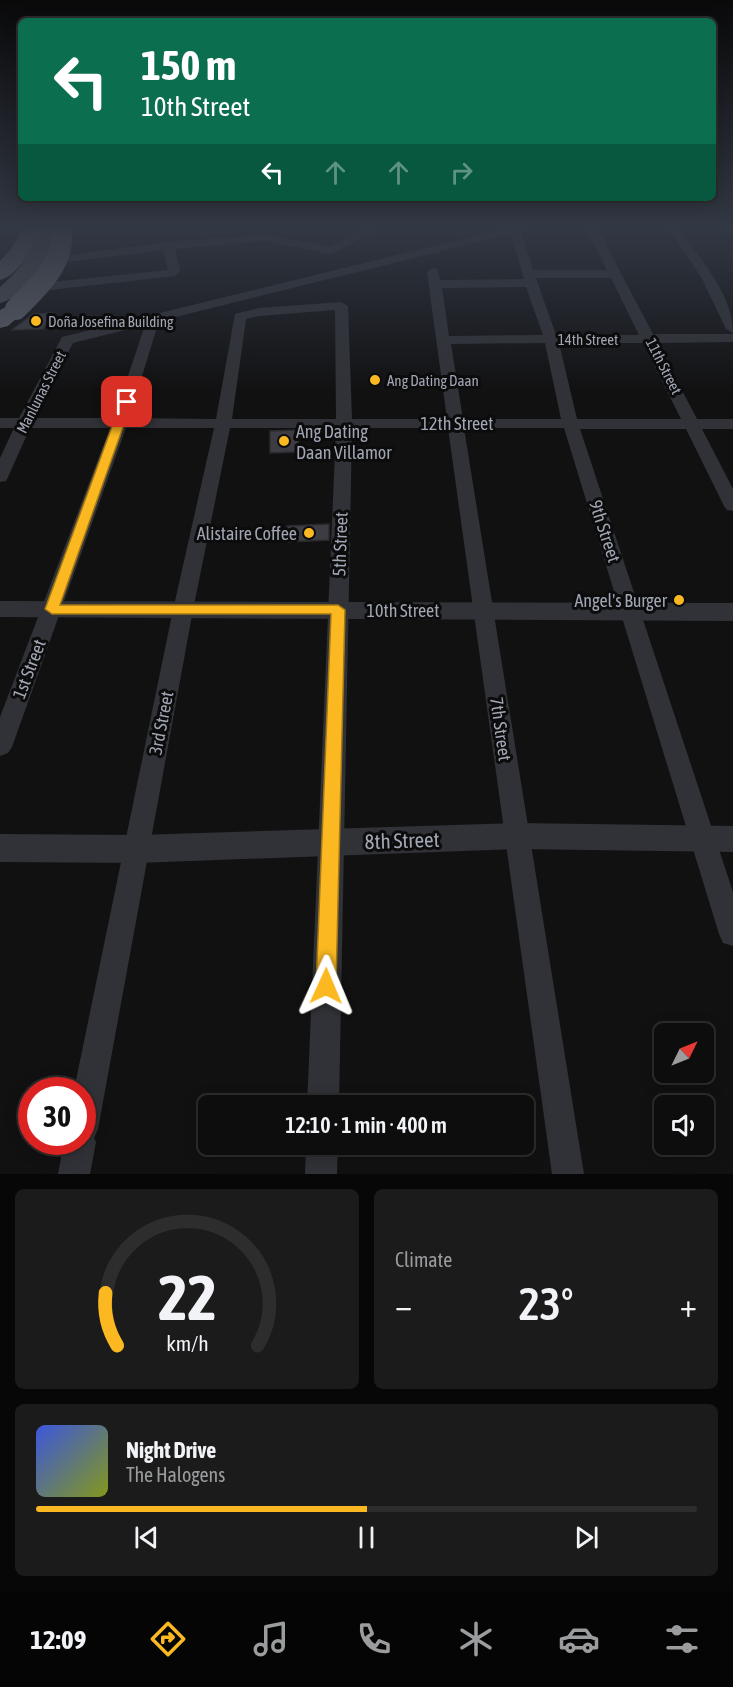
<!DOCTYPE html>
<meta charset="utf-8">
<style>
:root{--surface:#0d0d0e;--page:#1b1b1c;--text:#f1f3f6;--muted:#9a9c9e;--line:#2d2d2e;--accent:#fbb820}
body{margin:0;font-family:"Asap Condensed",sans-serif;background:var(--page);color:var(--text);height:100vh;display:flex;flex-direction:column;font-size:22px;white-space:nowrap}
*{box-sizing:border-box;margin:0}
p{font-size:20px;color:var(--muted)}
.icon{flex:none;width:33px;height:33px;fill:none;stroke:currentColor;stroke-width:2;stroke-linecap:round;stroke-linejoin:round}
.map{position:relative;height:1174px;overflow:hidden}
.side{display:flex;flex-direction:column;gap:15px;padding:15px;background:#070708;flex:1}
.side>*{flex:none}
.top-card{position:absolute;left:18px;top:18px;width:698px;height:183px;border-radius:9px;box-shadow:0 3px 15px #0003,0 0 0 2px var(--line);background:#0b6e4f;color:#fff;overflow:hidden}
.needle{width:39px;rotate:47deg}
.controls{position:absolute;left:654px;top:1023px;display:grid;gap:12px}
.controls a{display:grid;place-items:center;width:60px;height:60px;border-radius:9px;background:var(--surface);box-shadow:0 3px 15px #0003,0 0 0 2px var(--line);font-size:30px}
.speed{position:absolute;left:18px;top:1077px;display:flex;gap:12px;font-size:30px;font-weight:700;text-align:center}
.speed>*{display:grid;place-content:center;width:78px;height:78px;border-radius:50%;background:var(--surface);box-shadow:0 3px 15px #0003,0 0 0 2px var(--line);line-height:1}
.speed .limit{border:9px solid #d22;background:#fff;color:#111}
.pin{position:absolute;display:grid;place-items:center;width:51px;height:51px;color:#fff;margin:-26px;border-radius:12px;box-shadow:0 3px 9px #0006}
.me{position:absolute;width:66px;margin:-33px;rotate:1deg;stroke-linejoin:round;filter:drop-shadow(0 0 4px #0008)}
.turn{display:flex;align-items:center;gap:21px;height:126px;padding:0 24px;font-size:27px}
.turn .icon{width:78px;height:78px;stroke-width:2.5}
.turn b{display:block;font-size:42px;line-height:51px}
.lanes{display:flex;align-items:center;height:57px;padding:0 24px;background:#0003;justify-content:center;gap:30px;direction:ltr}
.lanes .off{opacity:.35}
.big{font-size:45px;font-weight:600;line-height:1.1}
.side .card{flex:1;display:flex;flex-direction:column;justify-content:center;gap:9px;min-width:0;padding:0 21px;border-radius:9px;background:var(--page)}
.side .dial{align-items:center;gap:0}
.dial svg{height:156px;overflow:visible;fill:none;stroke:var(--line);stroke-width:7;stroke-linecap:round;text-anchor:middle}
.dial text{fill:var(--text);stroke:none}
.song{display:flex;align-items:center;gap:18px}
.cover{width:72px;height:72px;border-radius:9px;background:linear-gradient(135deg,hsl(230 70% 55%),hsl(70 70% 35%))}
.played{height:6px;border-radius:3px;background:linear-gradient(90deg,var(--accent) 50%,var(--line) 50%)}
.keys{display:flex;justify-content:space-around;direction:ltr}
.heat{display:flex;justify-content:space-between;align-items:center;font-size:33px;direction:ltr}
.side .tiles{flex:1;display:grid;gap:15px;grid-template-columns:1fr 1fr}
.card:last-child{grid-column:span 2}
.trip{position:absolute;left:198px;top:1095px;width:336px;height:60px;border-radius:9px;background:var(--surface);box-shadow:0 3px 15px #0003,0 0 0 2px var(--line);font-weight:600;line-height:60px;text-align:center}
.dock{display:flex;height:96px;justify-content:space-around;align-items:center;background:#050506;color:var(--muted)}
.dock .icon{width:42px;height:42px}
.dock .active{color:var(--accent)}
.dock b{font-size:27px;color:var(--text)}
.map>svg:first-child{display:block}
.built{fill:#1d1d1f}
.building{fill:#3c3c42;stroke:#2b2a2e;stroke-width:1.5}
.lines{fill:none;stroke-linecap:round;stroke-linejoin:round}
.minor{fill:#313237;fill-rule:evenodd}
.tertiary{fill:#313237;fill-rule:evenodd}
.primary{fill:#4d4f57;fill-rule:evenodd}
.motorway{fill:#5d6069;fill-rule:evenodd}
.motorway-bridge{stroke:#5d6069;stroke-width:22}
.route{fill:#fbb820;stroke:#a37815;stroke-width:1.5}
.poi-dot{fill:#fbb820;stroke:#0c0c0d;stroke-width:2}
.labels{text-anchor:middle;dominant-baseline:central;stroke-width:6;stroke-linejoin:round;paint-order:stroke}
.far-poi-label{font-size:15px;fill:#a1a6b4;stroke:#0c0c0d;text-anchor:start}
.far-street-label{font-size:15px;fill:#a1a6b4;stroke:#0c0c0d}
.street-label{font-size:18px;fill:#a1a6b4;stroke:#0c0c0d}
.poi-label{font-size:18px;fill:#a1a6b4;stroke:#0c0c0d;text-anchor:end}
.near-street-label{font-size:21px;fill:#a1a6b4;stroke:#0c0c0d}
</style>
<div class="map">
<svg width="733" height="1174" viewBox="0 0 733 1174">
<rect width="100%" height="100%" fill="#111112"/>
<!-- built -->
<path class="built" d="M0,228H27L23,242L0,276Z"/>
<!-- building -->
<path class="building" d="M53,313L43,329L12,330L33,314Z
M298,430V452L270,453V431Z
M329,524V540L288,542L287,526Z"/>
<g class="lines">
<!-- minor -->
<path class="minor" d="M368,228H382L331,254L265,241L175,249L180,271L175,276L32,292L26,288L32,284L168,270L163,250L51,264L49,261L55,257L168,242L265,235L330,246Z
M507,228H526L521,231L533,270H607L586,228H597L653,334H733V342L657,343L697,419H733V429H702L733,489V511L727,510L724,506L686,429H580L733,892V946L723,943L719,934L564,428H464L584,1174H552L448,428H352L339,1106H307L336,428H230L193,610L98,1129L94,1138L96,1142L90,1174H58L64,1142H82V1090H74L173,610L214,428H126L12,747L8,753L0,756V717L110,428H30L8,477L6,481L0,482V458L14,428H0V418H19L62,337ZM511,234L524,279L440,280L437,269L433,268L427,272L447,419H352L348,306L341,302L259,308L235,314L216,419L129,418L159,321ZM536,278H611L639,335H556ZM526,287L543,335L449,336L442,288ZM335,310L336,419H232L246,319L259,316ZM145,325L114,418H34L73,343ZM545,343L561,419H463L451,344ZM559,343H643L681,419H577Z
M668,228H678C700,259 733,294 733,333L726,329L701,277Z
M306,1144H338L337,1174H305Z"/>
<!-- tertiary -->
<path class="tertiary" d="M0,601L733,603V621L0,617Z
M516,823L733,826V852L516,849L137,863L0,862V834L137,835Z"/>
<!-- primary -->
<path class="primary" d="M35,228H53C52,254 27,297 0,303V287C19,270 33,254 35,228Z"/>
<!-- motorway -->
<path class="motorway" d="M23,228H42C33,245 20,275 0,280V261L11,249Z
M16,302L24,304L27,309L8,326L0,328V310Z"/>
<!-- motorway-bridge -->
<path class="motorway-bridge" d="M16,309C39,286 65,263 61,228"/>
</g>
<!-- sky -->
<linearGradient id="sky" x2="0" y2="1"><stop stop-color="#09090a"/><stop offset="0.58" stop-color="#323844"/><stop offset="1" stop-color="#323844" stop-opacity="0"/></linearGradient>
<rect width="733" height="392" fill="url(#sky)"/>
<!-- route -->
<path class="route" d="M127,399L132,402L60,605H338L345,610L336,986L333,992L326,995L319,992L316,986L331,614H52L45,609L121,402Z"/>
<!-- markers -->
<g class="poi-dot">
<circle cx="36" cy="321" r="6"/>
<circle cx="375" cy="380" r="6"/>
<circle cx="284" cy="441" r="6"/>
<circle cx="309" cy="533" r="6"/>
<circle cx="679" cy="600" r="6"/>
</g>
<g class="labels">
<!-- far-poi labels -->
<g class="far-poi-label">
<text x="48" y="321">Doña Josefina Building</text>
<text x="387" y="380">Ang Dating Daan</text>
</g>
<!-- far-street labels -->
<g class="far-street-label">
<text x="588" y="339">14th Street</text>
<text transform="translate(664 366) rotate(63)">11th Street</text>
<text transform="translate(41 392) rotate(-63)">Manlunas Street</text>
</g>
<!-- street labels -->
<g class="street-label">
<text x="457" y="423">12th Street</text>
<text transform="translate(605 531) rotate(72)">9th Street</text>
<text transform="translate(340 544) rotate(-88)">5th Street</text>
<text x="403" y="610">10th Street</text>
<text transform="translate(29 669) rotate(-69)">1st Street</text>
<text transform="translate(161 723) rotate(-79)">3rd Street</text>
<text transform="translate(501 729) rotate(82)">7th Street</text>
</g>
<!-- poi labels -->
<g class="poi-label">
<text x="296" y="431" text-anchor="start">Ang Dating<tspan x="296" dy="21">Daan Villamor</tspan></text>
<text x="297" y="533">Alistaire Coffee</text>
<text x="667" y="600">Angel's Burger</text>
</g>
<!-- near-street labels -->
<g class="near-street-label">
<text transform="translate(402 840) rotate(-2)">8th Street</text>
</g>
</g>
</svg>
<div class="controls">
<a><svg class="needle" viewBox="-14 -14 28 28"><path d="M0-13l5 13h-10z" fill="#e53935"/><path d="M0 13l5-13h-10z" fill="#9a9c9e"/></svg></a>
<a><svg class="icon" aria-label="sound" viewBox="0 0 24 24"><path d="M4 9h4l5-4v14l-5-4H4zM17 9q2 3 0 6"/></svg></a>
</div>
<div class="speed"><div class="limit">30</div></div>
<div class="pin" style="left:127px;top:402px;background:#d93025"><svg class="icon" aria-label="arrive" viewBox="0 0 24 24"><path d="M6 21V4h12l-3 4 3 4H6"/></svg></div>
<svg class="me" style="left:326px;top:986px" viewBox="-20 -20 40 40"><path d="M0-17L14 15 0 8-14 15z" fill="#fbb820" stroke="#fff" stroke-width="4"/></svg>
<div class="trip">12:10 · 1 min · 400 m</div>
<div class="top-card">
<div class="turn"><svg class="icon" aria-label="left" viewBox="0 0 24 24"><path d="M17 20v-9H6M10 6l-5 5 5 5"/></svg><div><b>150 m</b>10th Street</div></div>
<div class="lanes"><svg class="icon" aria-label="left" viewBox="0 0 24 24"><path d="M17 20v-9H6M10 6l-5 5 5 5"/></svg><svg class="icon off" aria-label="ahead" viewBox="0 0 24 24"><path d="M12 20V5M6 11l6-6 6 6"/></svg><svg class="icon off" aria-label="ahead" viewBox="0 0 24 24"><path d="M12 20V5M6 11l6-6 6 6"/></svg><svg class="icon off" aria-label="right" viewBox="0 0 24 24"><path d="M7 20v-9h11M14 6l5 5-5 5"/></svg></div>
</div>
</div>
<section class="side">
<div class="tiles">
<div class="card dial"><svg viewBox="0 0 100 80">
<path d="M14 69A42 42 0 1 1 86 69"/>
<path d="M14 69A42 42 0 0 1 8 42" stroke="#fbb820"/>
<text x="50" y="56" font-size="32" font-weight="700">22</text>
<text x="50" y="72" font-size="11">km/h</text>
</svg></div>
<div class="card"><p>Climate</p>
<div class="heat"><a>−</a><b class="big">23°</b><a>+</a></div>
</div>
<div class="card">
<div class="song"><i class="cover"></i><div><b>Night Drive</b><p>The Halogens</p></div></div>
<div class="played"></div>
<div class="keys"><svg class="icon" aria-label="previous" viewBox="0 0 24 24"><path d="M18 5L8 12l10 7zM5 5v14"/></svg><svg class="icon" aria-label="pause" viewBox="0 0 24 24"><path d="M8 5v14M16 5v14"/></svg><svg class="icon" aria-label="next" viewBox="0 0 24 24"><path d="M6 5l10 7-10 7zM19 5v14"/></svg></div>
</div>
</div>
</section>
<nav class="dock">
<b>12:09</b>
<svg class="icon active" aria-label="directions" viewBox="0 0 24 24"><path d="M12 3l9 9-9 9-9-9zM9 14v-3h6M13 9l2 2-2 2"/></svg>
<svg class="icon" aria-label="music" viewBox="0 0 24 24"><path d="M9 18V5l10-2v13"/><circle cx="6" cy="18" r="3"/><circle cx="16" cy="16" r="3"/></svg>
<svg class="icon" aria-label="phone" viewBox="0 0 24 24"><path d="M5 4h4l2 5-3 2q2 4 5 5l2-3 5 2v4C11 20 4 13 5 4z"/></svg>
<svg class="icon" aria-label="climate" viewBox="0 0 24 24"><path d="M12 3v18M4 7l16 10M4 17L20 7"/></svg>
<svg class="icon" aria-label="car" viewBox="0 0 24 24"><path d="M5 17H2v-5l4-1 3-4h7l3 4 3 1v5h-3M9 17h6M6 11h13"/><circle cx="7" cy="17" r="2"/><circle cx="17" cy="17" r="2"/></svg>
<svg class="icon" aria-label="filters" viewBox="0 0 24 24"><path d="M4 7h16M4 17h16"/><circle cx="9" cy="7" r="2"/><circle cx="15" cy="17" r="2"/></svg>
</nav>
